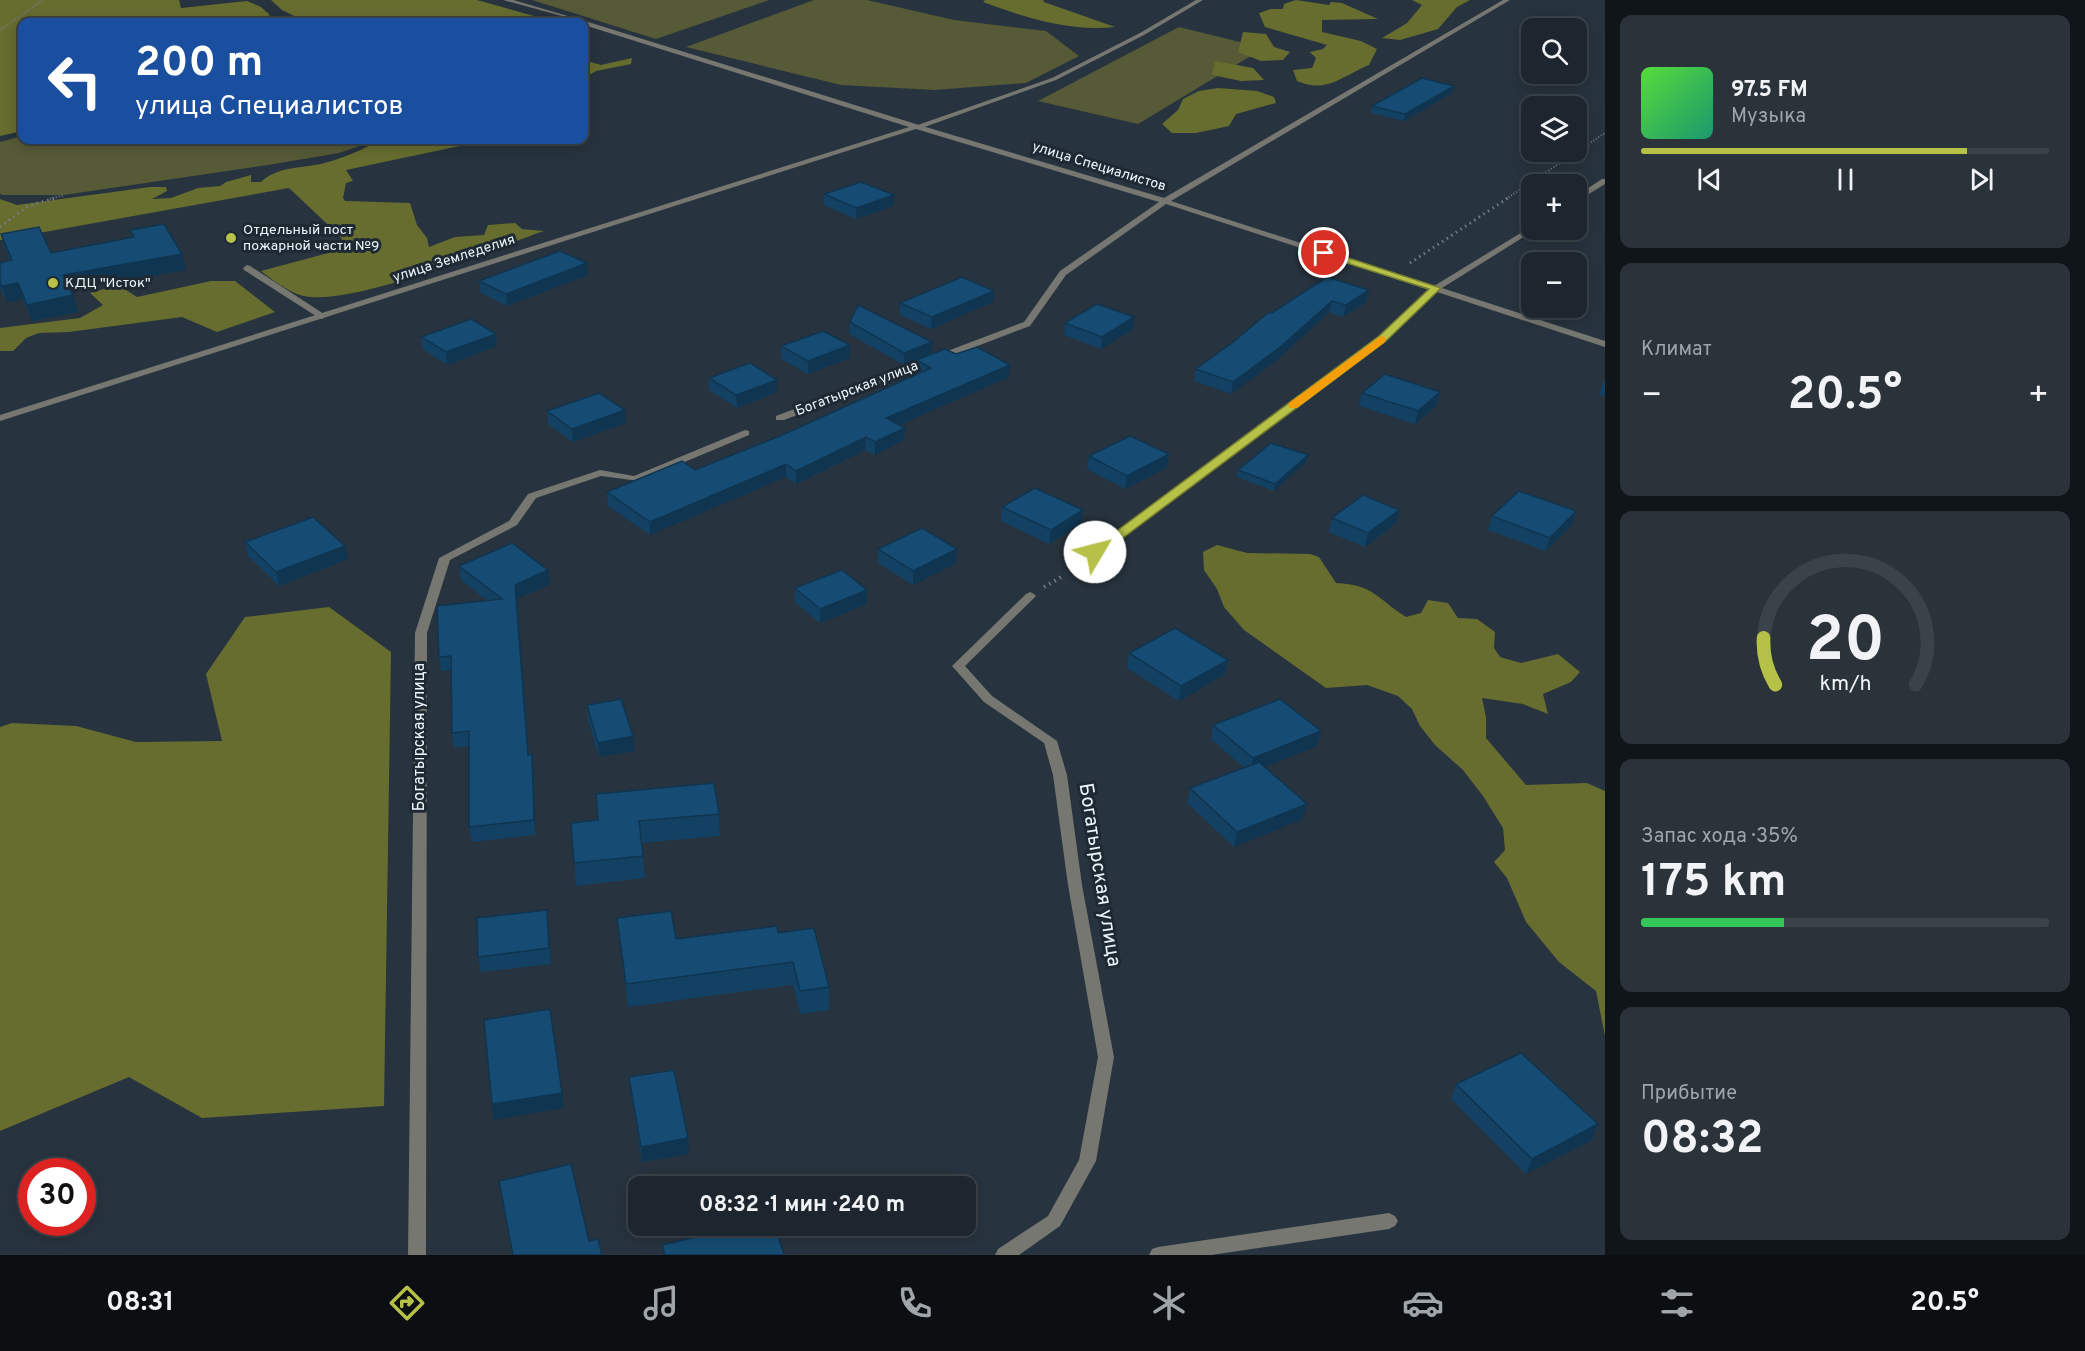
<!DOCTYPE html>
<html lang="ru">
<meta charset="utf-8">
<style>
:root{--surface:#1d262e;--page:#2a323a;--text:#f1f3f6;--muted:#a0a5aa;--line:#3b434a;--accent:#b6c148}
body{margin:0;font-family:Overpass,sans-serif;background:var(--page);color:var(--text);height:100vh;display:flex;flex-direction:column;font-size:22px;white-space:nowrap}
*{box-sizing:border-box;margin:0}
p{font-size:20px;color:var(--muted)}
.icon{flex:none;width:33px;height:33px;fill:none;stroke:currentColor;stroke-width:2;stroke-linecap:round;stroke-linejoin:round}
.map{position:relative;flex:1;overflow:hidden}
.details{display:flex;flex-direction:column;gap:15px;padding:15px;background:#101519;width:480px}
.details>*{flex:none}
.hud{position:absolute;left:18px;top:18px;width:570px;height:126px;border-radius:12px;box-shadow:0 3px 15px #0003,0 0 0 2px var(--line);background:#1a4fa0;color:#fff;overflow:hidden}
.tools{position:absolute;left:1521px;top:18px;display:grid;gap:12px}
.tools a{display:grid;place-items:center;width:66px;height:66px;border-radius:12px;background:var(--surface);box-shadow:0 3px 15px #0003,0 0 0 2px var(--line);font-size:30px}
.speed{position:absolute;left:18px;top:1158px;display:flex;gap:12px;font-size:30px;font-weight:700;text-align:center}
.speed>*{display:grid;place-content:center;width:78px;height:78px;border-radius:50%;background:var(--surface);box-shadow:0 3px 15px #0003,0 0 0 2px var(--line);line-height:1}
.speed .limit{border:9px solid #d22;background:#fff;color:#111}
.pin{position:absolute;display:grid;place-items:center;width:51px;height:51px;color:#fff;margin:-26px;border:3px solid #fff;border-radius:50%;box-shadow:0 2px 6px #0007}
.me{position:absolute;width:66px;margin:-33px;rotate:53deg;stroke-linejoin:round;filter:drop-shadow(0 0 4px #0008)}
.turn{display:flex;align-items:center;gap:21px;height:126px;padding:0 18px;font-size:27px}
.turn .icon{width:78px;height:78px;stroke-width:2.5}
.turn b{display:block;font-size:42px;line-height:51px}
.big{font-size:45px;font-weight:700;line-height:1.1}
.details .tile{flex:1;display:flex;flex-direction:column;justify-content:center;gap:9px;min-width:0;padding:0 21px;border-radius:12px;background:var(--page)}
.details .dial{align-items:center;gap:0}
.dial svg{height:156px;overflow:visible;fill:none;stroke:var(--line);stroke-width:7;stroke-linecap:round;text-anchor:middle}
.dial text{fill:var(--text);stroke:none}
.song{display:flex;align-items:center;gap:18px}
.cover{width:72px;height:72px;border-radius:9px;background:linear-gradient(135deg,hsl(110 70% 55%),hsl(160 70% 35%))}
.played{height:6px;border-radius:3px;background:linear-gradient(90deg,var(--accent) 80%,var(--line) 80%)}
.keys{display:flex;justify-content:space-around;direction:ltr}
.heat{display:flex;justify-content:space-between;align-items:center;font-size:33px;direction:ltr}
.charge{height:9px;border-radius:4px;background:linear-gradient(90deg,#34c759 35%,var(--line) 0)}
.trip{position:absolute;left:628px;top:1176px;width:348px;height:60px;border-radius:12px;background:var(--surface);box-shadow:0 3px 15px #0003,0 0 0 2px var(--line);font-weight:700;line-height:60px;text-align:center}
.menu{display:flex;height:96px;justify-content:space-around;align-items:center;background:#0c0f12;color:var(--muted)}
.menu .icon{width:42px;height:42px}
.menu .active{color:var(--accent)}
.menu b{font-size:27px;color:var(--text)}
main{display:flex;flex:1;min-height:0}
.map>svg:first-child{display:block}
.green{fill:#565a36}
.forest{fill:#676d2f}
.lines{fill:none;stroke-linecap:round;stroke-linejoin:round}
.path-far2{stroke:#727d86;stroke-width:2;stroke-dasharray:1 2;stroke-linecap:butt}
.path-far1{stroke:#727d86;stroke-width:3;stroke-dasharray:1.5 4;stroke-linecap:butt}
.path{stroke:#727d86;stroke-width:4;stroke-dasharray:1.5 4.5;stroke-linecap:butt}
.lane{fill:#767770;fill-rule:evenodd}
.street{fill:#767770;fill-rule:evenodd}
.wall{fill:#134163}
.shaded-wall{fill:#0f3550}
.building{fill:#164c73;stroke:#0f3550;stroke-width:1.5}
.route{fill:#b6c148;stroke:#767d2f;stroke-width:1.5}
.slow{fill:#f59e0b}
.poi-dot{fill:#b6c148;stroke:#1e2933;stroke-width:2}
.labels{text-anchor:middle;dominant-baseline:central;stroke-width:6;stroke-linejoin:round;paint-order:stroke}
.far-street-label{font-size:14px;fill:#eef6fd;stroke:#1e2933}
.far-poi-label{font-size:14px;fill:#eef6fd;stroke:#1e2933;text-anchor:start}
.street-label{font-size:16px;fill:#eef6fd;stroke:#1e2933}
.near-street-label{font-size:20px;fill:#eef6fd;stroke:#1e2933}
</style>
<main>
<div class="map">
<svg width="1605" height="1255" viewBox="0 0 1605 1255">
<rect width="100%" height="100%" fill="#27333e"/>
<!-- green -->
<path class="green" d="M532,0H769L656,39Z
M814,0H867L954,20L1046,31L1079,56L1026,83L935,90L841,85L686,47Z
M1179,27L1264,48L1138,124L1038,101Z
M22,136V140H370L365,144L339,153L274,164L64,195H3L0,194V142Z"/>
<!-- forest -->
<path class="forest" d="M0,0H179L181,8L247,1L261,7L270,15L260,22H22V131L0,136Z
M271,0H477L555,22H302L304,21L282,10Z
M985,0H1043L1044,2L1115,27C1069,32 1026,18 983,2Z
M1296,0L1329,5L1331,2L1342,3L1378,19L1322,20V32L1361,41L1377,49L1369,65C1342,76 1327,94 1297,81L1293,70L1312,68L1316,58L1310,52L1323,49L1327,45L1265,27L1259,13L1271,9H1283L1284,4Z
M1412,0H1470L1457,7L1438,29L1400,40L1382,38L1407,23L1422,5Z
M1243,32L1266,34L1274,47L1290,52L1283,60L1261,61L1238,52Z
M632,58L631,64L596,71L584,78V60L601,65Z
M1215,61L1253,68L1264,80L1241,81L1212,75Z
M1218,88L1257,91L1274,97L1276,103L1236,114L1229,126L1196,133H1172L1162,124L1178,110L1183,99L1199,91Z
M382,140H488L346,170L353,181L346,183L343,198L345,201L410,203L417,225L427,238L429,247L455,237L484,235L488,225L515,223L522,229L544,231C495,248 344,310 300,295C286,290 272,280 261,271L347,248L340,236L289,188L0,240V199L17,205L150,187H166L167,191L152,199L171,198L198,188L220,186L226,182L251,175V182H261C278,165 306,169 328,162C347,157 364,148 382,140Z
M211,281H235L275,312L217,332L182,317L69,332L39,333L26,338L13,351H0V328L80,318L103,305L90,293L118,285L137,297Z
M1217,545L1247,553L1310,554L1319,557L1336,583C1375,585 1376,598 1406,617L1421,613L1428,600L1448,603L1458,618L1477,619L1495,632L1494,648L1500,657L1521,663L1558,654L1580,672L1571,682L1543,694L1548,714L1523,704L1482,698L1486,717V738L1526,785L1587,783L1605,791V1036L1596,991L1559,962L1526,922L1507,878L1494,862L1505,850L1503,828L1483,796L1463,770L1435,745L1420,726L1412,709L1398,696L1367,685L1326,688L1244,630L1224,607L1217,589L1204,570L1203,552Z
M329,607L391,652L384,1106L202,1118L129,1077L0,1131V727L12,723L76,726L136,742L222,741L206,674L245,617Z"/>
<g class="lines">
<!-- path-far2 -->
<path class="path-far2" d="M0,30L43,0
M50,199L64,195
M1506,199L1605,133"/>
<!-- path-far1 -->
<path class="path-far1" d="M0,227L28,206L55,198
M1410,263L1508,198"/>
<!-- path -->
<path class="path" d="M1044,587L1061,577"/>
<!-- lane -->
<path class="lane" d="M1196,0H1203L1144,35L1056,80L919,129L912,127L1052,78L1140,33Z
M247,265L250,266L327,316L322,319L319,318L244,270L243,268Z"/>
<!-- street -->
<path class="street" d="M503,0H513L585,21L919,125L1164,198L1503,0H1510L1171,201L1434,286L1532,226V230H1535L1442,288L1605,341V347L1437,292L1386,340L1080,569H1072L1070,567L1072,565L1380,336L1429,290L1166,204L1066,275L1030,326L784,420H776V416L1024,322L1060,271L1159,202L916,129L0,421V415L909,127L584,25V22Z
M1602,179H1605V184L1576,202V196Z
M745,430L749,431V435L639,481L601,476L536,498L517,525L450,560L427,633L426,1255H408L415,633L439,558L509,521L528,494L600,470L634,476Z
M1030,592L1034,594L1036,596L1034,598L965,666L992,696L1057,741L1067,775L1082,885L1114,1057L1096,1161L1060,1226L1019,1255H995L998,1249L1048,1216L1079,1160L1098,1057L1068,885L1053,775L1044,743L984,702L952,666L1026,594Z
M1389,1213L1395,1216L1398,1221L1395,1226L1389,1229L1211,1255H1149L1152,1249L1158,1247Z"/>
</g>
<!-- wall -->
<path class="wall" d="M1452,93L1404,121L1371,113L1372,106Z
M824,194L893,206L856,219L824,205Z
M130,230L186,270L71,290L78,312L32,321L23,299L7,302L0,287V263L10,261L6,250L1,234L51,253L132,238Z
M588,275L507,306L481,293L479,281Z
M1327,277L1366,302L1343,317L1329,312L1277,360L1231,394L1194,381L1196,369L1272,313Z
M994,291L993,302L931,329L900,315V303Z
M850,322L932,342L931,354H956L1009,377L899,425L905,428L904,440L875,455L865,450L796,484L786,477L650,535L608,506L607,492L695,470L780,436L918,373L916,372V360L904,365L849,334Z
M1065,323L1133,329L1101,349L1064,335Z
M496,334L497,346L447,365L423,349L421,337Z
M850,345V358L808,374L781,359V346Z
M709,378L777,380V392L737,408L709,390Z
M1605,380V396L1599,395L1603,382Z
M1440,392L1437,405L1415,424L1359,406L1362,393Z
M547,411L626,423L573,442L548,424Z
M1169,454L1167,467L1125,489L1087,469L1089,456Z
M1308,455L1306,462L1274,491L1237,477L1238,470Z
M1002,507L1083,510L1081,523L1049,544L1001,521Z
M1399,510L1396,523L1365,547L1329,532L1332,518Z
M1576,511L1572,525L1545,551L1488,530L1492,516Z
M245,542L348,559L279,586L248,556Z
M878,549H957L956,563L913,585L878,563Z
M459,566L550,584L517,599L529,755L533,769L536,835L472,842L469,827V746L454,748L452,733L451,670L441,671L439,657L488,601L461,580Z
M795,588L867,604L820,623L795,602Z
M1129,653L1228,660L1225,674L1179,701L1127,668Z
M587,705L635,751L599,757L588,720Z
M1213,725L1321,731L1317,746L1264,767L1303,819L1234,847L1187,803L1190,788L1244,768L1211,739Z
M719,814L720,836L642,843L645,878L576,886L571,823Z
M617,918L676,939L778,933L829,987V1010L800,1014L793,985L628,1007Z
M548,925L551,964L481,972L478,957Z
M629,1077L688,1138L689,1154L642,1162L631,1093Z
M1456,1084L1598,1124L1592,1140L1526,1174L1451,1099Z"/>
<!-- shaded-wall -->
<path class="shaded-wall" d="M1454,86L1452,93L1404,121L1405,114Z
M894,195L893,206L856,219V208Z
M182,254L186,270L67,291L63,275Z
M587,263L588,275L507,306L506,294Z
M18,283L23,299L7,302L2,286Z
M1369,290L1366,302L1343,317L1346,305Z
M994,291L993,302L931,329L932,317Z
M73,295L78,312L32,321L27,305Z
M1332,301L1329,312L1277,360L1231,394L1233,382Z
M1134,317L1133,329L1101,349L1102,337Z
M496,334L497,346L447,365L446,352Z
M932,342L931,355L904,365V353Z
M850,345V358L808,374V361Z
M1010,365L1009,377L885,431L886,418Z
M777,380V392L737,408L736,395Z
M1440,392L1437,405L1415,424L1418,411Z
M625,410L626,423L573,442L572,429Z
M905,428L904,440L875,455V442Z
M866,437L865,450L796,484V471Z
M1169,454L1167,467L1125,489L1127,476Z
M1308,455L1306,462L1274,491L1275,484Z
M786,464V477L650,535V522Z
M1083,510L1081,523L1049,544L1051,530Z
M1399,510L1396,523L1365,547L1368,533Z
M1576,511L1572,525L1545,551L1550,538Z
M345,546L348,559L279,586L276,572Z
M957,549L956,563L913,585V571Z
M548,570L550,584L517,599L530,770L515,585Z
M867,590V604L820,623V609Z
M1228,660L1225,674L1179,701L1181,686Z
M1321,731L1317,746L1250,773L1253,758Z
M633,736L635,751L599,757L598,743Z
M532,754L533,769L536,835L534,820Z
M1307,804L1303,819L1234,847L1237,832Z
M547,910L548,925L551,964L549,948Z
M562,1093L564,1108L494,1120L492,1104Z
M1598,1124L1592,1140L1526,1174L1532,1159Z
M688,1138L689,1154L642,1162L641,1147Z"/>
<!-- building -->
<path class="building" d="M1422,78L1454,86L1405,114L1372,106Z
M861,182L894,195L856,208L824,194Z
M164,224L182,254L63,275L73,295L27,305L18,283L2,286L0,282V263L12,260L1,234L39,227L51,253L134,237L130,230Z
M560,251L587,263L506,294L479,281Z
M962,277L994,291L932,317L900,303Z
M1327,277L1369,290L1346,305L1332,301L1279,348L1233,382L1196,369L1232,343L1269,312L1272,313Z
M1097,304L1134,317L1102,337L1065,323Z
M858,305L932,342L904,353L850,322Z
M471,319L496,334L446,352L421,337Z
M823,331L850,345L808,361L781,346Z
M977,347L1010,365L886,418L905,428L875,442L866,437L796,471L786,464L650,522L607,492L682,461L695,470L780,436L931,368L916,360L945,349L956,354Z
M750,363L777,380L736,395L709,378Z
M1385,374L1440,392L1418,411L1362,393Z
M599,393L625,410L572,429L547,411Z
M1130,436L1169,454L1127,476L1089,456Z
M1271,443L1308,455L1275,484L1238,470Z
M1035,488L1083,510L1051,530L1002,507Z
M1519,491L1576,511L1550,538L1492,516Z
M1363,495L1399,510L1368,533L1332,518Z
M313,517L345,546L276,572L245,542Z
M922,528L957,549L913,571L878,549Z
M512,543L548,570L515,585L528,755L532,754L534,820L469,827V731L452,733L451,656L439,657L437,606L502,599L459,566Z
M842,570L867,590L820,609L795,588Z
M1175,628L1228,660L1181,686L1129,653Z
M621,699L633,736L598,743L587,705Z
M1280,699L1321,731L1253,758L1213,725Z
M1259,762L1307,804L1237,832L1190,788Z
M714,783L719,814L639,821L643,856L574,863L571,823L598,820L596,794Z
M547,910L549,948L478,957L477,918Z
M671,911L676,939L777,926L778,933L814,928L829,987L800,991L793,962L626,984L617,918Z
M550,1009L562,1093L492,1104L484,1020Z
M1521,1053L1598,1124L1532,1159L1456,1084Z
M674,1070L688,1138L641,1147L629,1077Z
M571,1164L589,1241L598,1239L602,1255H513L499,1181Z
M743,1226H775L784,1255H665L662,1245Z"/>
<!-- route -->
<path class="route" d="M1321,251H1327L1441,288L1386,341L1100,555H1091L1089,552L1091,550L1379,336L1429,289L1321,255Z"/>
<!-- slow -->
<path class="slow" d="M1381,336L1385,337V342L1297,408H1289V403Z"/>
<!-- markers -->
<g class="poi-dot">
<circle cx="231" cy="238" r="6"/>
<circle cx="53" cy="283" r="6"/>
</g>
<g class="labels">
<!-- far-street labels -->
<g class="far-street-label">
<text transform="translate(1099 167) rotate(17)">улица Специалистов</text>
<text transform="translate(454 259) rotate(-18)">улица Земледелия</text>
<text transform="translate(857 389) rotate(-21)">Богатырская улица</text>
</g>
<!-- far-poi labels -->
<g class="far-poi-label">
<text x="243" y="230">Отдельный пост<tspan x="243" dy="16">пожарной части №9</tspan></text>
<text x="65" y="283">КДЦ "Исток"</text>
</g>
<!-- street labels -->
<g class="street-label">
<text transform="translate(420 737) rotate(-90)">Богатырская улица</text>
</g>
<!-- near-street labels -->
<g class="near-street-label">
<text transform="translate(1099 875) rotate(81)">Богатырская улица</text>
</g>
</g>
</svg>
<div class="tools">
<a><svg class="icon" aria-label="search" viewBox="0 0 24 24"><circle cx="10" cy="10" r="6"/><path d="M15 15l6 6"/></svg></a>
<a><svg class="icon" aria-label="layers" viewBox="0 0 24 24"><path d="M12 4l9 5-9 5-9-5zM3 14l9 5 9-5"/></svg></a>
<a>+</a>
<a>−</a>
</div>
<div class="speed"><div class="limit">30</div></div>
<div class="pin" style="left:1324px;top:253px;background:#d93025"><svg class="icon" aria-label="arrive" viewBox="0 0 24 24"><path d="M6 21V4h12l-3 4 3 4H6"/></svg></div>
<svg class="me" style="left:1095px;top:552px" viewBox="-20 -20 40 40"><circle r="19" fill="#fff"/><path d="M0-13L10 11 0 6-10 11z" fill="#b6c148"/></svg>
<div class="trip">08:32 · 1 мин · 240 m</div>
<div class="hud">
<div class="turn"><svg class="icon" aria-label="left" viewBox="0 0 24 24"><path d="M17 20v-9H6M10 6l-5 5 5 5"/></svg><div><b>200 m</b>улица Специалистов</div></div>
</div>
</div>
<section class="details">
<div class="tile">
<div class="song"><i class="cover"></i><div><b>97.5 FM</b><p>Музыка</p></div></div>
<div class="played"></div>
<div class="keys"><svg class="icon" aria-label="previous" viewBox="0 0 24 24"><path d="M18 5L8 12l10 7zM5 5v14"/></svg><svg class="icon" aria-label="pause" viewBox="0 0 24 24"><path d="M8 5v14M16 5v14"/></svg><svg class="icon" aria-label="next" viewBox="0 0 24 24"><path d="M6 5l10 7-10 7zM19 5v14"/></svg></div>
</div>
<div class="tile"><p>Климат</p>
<div class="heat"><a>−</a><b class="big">20.5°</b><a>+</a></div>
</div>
<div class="tile dial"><svg viewBox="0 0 100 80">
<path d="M14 69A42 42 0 1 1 86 69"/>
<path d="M14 69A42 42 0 0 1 8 45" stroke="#b6c148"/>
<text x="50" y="56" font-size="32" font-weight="700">20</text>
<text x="50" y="72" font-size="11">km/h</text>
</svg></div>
<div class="tile"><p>Запас хода · 35%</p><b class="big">175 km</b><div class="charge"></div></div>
<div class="tile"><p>Прибытие</p><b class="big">08:32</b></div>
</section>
</main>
<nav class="menu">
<b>08:31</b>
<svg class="icon active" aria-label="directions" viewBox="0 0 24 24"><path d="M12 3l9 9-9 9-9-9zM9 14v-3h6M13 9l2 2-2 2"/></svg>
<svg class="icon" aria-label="music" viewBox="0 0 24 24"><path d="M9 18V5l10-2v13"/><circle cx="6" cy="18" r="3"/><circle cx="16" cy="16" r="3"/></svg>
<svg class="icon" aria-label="phone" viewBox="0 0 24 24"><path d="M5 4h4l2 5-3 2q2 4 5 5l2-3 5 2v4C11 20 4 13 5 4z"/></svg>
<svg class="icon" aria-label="climate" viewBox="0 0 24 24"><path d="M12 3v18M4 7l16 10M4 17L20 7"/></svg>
<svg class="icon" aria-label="car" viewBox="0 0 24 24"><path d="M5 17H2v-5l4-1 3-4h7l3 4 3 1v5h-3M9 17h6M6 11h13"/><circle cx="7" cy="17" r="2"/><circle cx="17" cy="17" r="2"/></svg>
<svg class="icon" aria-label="filters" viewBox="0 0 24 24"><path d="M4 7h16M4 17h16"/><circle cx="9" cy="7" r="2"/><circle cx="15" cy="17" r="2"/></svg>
<b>20.5°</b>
</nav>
